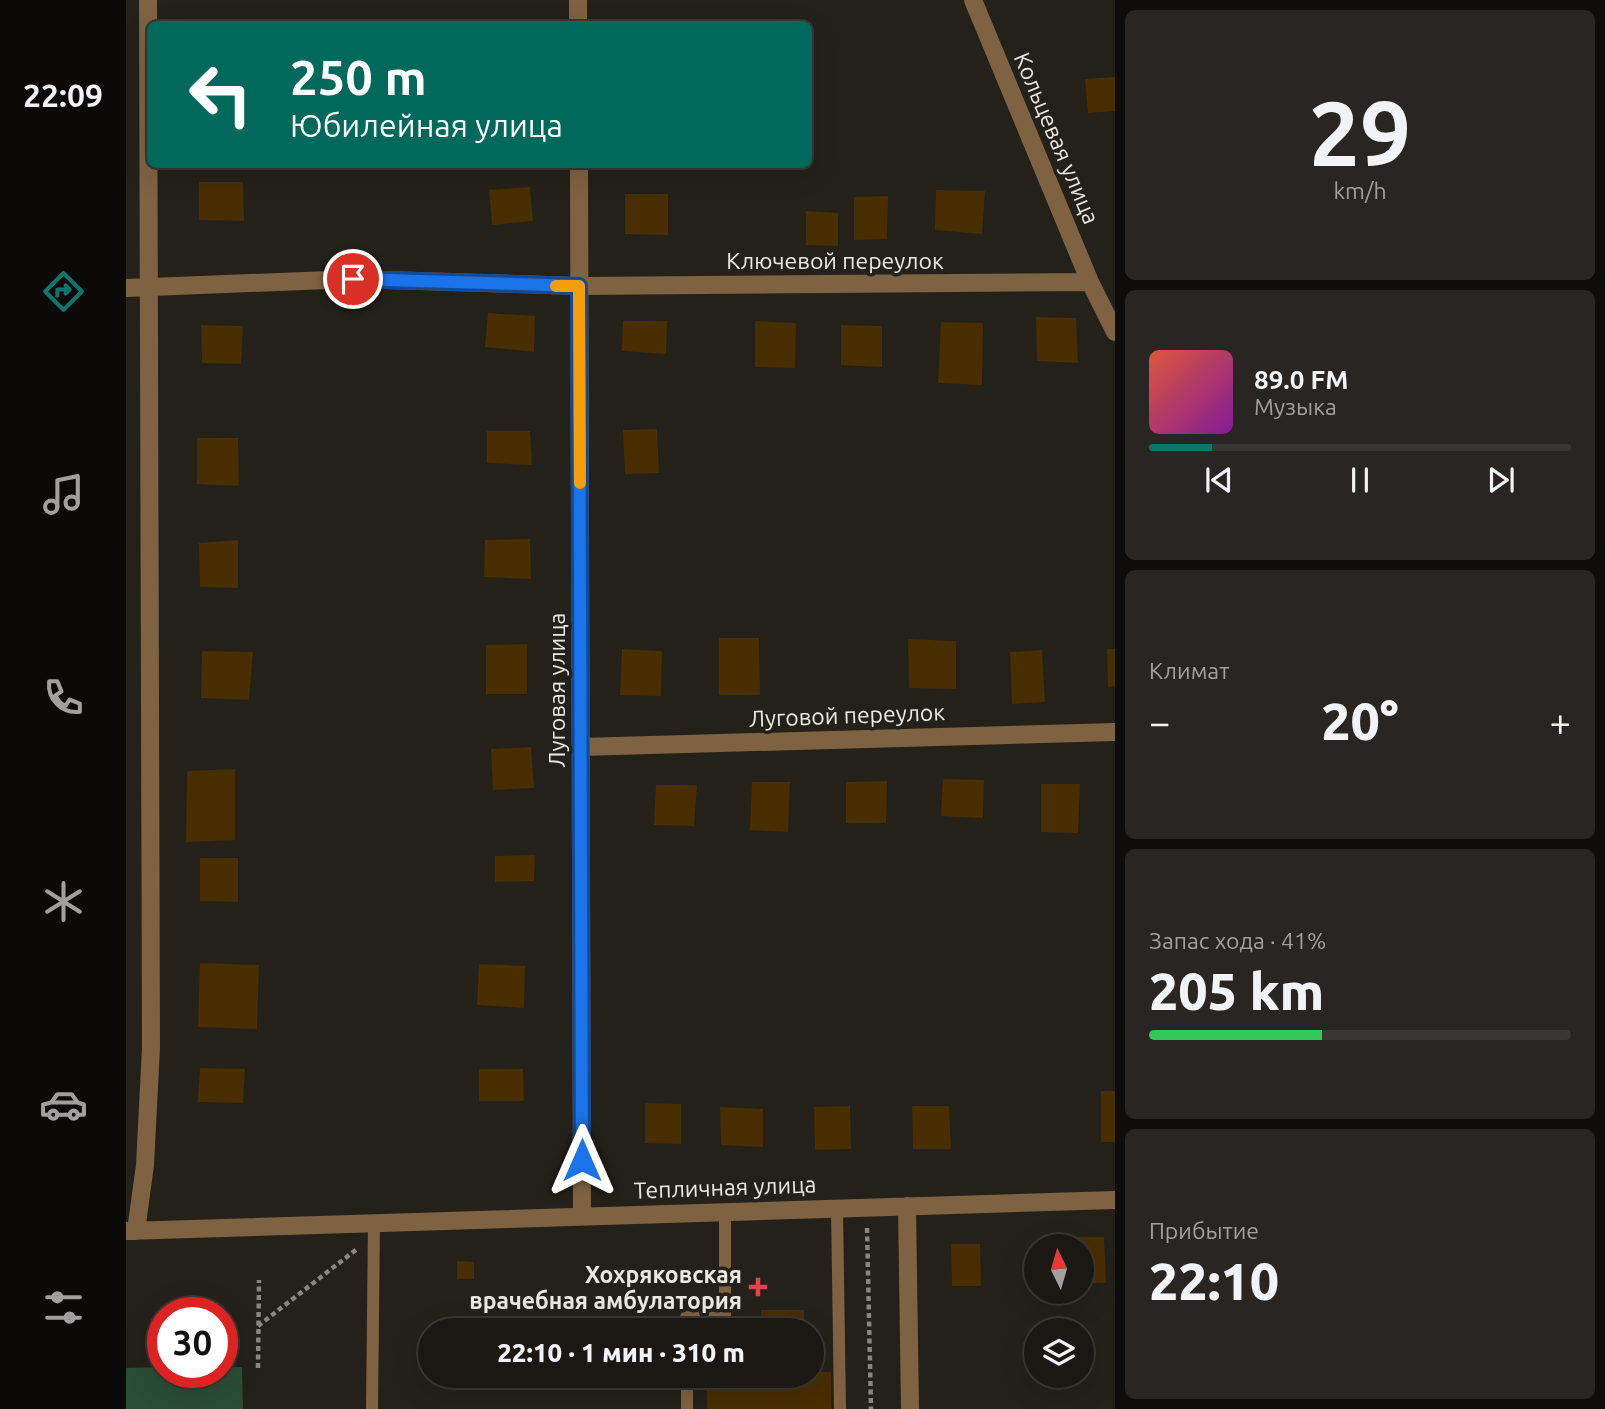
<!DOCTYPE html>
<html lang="ru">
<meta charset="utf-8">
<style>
:root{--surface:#1b1814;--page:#282522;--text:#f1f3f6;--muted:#a0a0a0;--line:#393734;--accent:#0f766e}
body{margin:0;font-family:Ubuntu,sans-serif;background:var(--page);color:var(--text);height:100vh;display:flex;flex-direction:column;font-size:26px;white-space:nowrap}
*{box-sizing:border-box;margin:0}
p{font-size:23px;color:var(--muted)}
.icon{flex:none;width:38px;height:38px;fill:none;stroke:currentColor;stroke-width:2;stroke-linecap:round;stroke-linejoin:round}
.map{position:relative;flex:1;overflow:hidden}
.details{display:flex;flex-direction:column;gap:10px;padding:10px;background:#0f0d0b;width:490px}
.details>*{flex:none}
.top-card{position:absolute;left:21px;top:21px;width:665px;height:147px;border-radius:10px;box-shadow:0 7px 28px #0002,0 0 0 2px var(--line);background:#00695c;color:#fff;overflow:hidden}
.needle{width:46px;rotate:355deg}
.tools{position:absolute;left:898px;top:1234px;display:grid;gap:14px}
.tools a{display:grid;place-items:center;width:70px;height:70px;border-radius:50%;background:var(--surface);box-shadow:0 7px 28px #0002,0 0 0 2px var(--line);font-size:35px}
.speed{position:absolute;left:21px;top:1297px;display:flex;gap:14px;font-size:35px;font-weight:700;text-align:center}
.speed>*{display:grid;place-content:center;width:91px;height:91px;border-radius:50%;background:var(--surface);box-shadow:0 7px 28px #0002,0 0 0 2px var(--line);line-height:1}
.speed .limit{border:10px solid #d22;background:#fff;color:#111}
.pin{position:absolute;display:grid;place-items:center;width:60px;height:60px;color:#fff;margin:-30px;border:4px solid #fff;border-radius:50%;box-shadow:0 2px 7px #0007}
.me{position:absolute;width:77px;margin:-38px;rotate:0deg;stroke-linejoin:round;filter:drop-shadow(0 0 5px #0008)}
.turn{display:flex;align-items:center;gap:24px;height:147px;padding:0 28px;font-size:32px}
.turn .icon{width:91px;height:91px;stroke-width:2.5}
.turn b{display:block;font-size:49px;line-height:60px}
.big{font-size:52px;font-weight:800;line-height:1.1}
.details .tile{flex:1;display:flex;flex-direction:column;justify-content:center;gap:10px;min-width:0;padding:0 24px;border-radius:10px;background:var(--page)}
.details .dial{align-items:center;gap:0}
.dial b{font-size:91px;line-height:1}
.song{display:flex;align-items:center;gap:21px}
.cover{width:84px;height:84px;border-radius:10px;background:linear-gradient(135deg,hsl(10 70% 55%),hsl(290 70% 35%))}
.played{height:7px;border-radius:4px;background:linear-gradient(90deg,var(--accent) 15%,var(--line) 15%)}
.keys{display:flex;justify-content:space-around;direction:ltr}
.heat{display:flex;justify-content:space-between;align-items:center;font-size:38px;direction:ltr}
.charge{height:10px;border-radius:5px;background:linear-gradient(90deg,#34c759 41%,var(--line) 0)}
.trip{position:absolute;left:292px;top:1318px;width:406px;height:70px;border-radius:35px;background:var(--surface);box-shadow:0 7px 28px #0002,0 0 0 2px var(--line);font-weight:800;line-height:70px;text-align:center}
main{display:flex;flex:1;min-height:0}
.dock{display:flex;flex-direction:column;width:126px;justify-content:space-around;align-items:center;background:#0b0a08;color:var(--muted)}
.dock .icon{width:49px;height:49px}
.dock .current{color:var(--accent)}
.dock b{font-size:32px;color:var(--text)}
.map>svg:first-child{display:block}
.green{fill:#2b4d35}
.building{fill:#482e00}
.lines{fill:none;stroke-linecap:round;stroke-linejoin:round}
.path{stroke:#898681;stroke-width:4.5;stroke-dasharray:5 3.5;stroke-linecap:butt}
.lane{stroke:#7e6242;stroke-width:12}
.street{stroke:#7e6242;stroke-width:18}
.route-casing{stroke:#114b97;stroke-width:18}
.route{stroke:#1a73e8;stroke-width:12}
.slow{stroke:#f59e0b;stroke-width:12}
.health-dot{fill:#e0444e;stroke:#24201a;stroke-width:2.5}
.labels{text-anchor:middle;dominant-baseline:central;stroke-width:7;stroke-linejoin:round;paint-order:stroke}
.street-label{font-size:23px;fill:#ebe8e4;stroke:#24201a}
.poi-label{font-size:23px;font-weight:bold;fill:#ebe8e4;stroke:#24201a;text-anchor:end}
</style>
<main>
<nav class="dock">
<b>22:09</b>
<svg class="icon current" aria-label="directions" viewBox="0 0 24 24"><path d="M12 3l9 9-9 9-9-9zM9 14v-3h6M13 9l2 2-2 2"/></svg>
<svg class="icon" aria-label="music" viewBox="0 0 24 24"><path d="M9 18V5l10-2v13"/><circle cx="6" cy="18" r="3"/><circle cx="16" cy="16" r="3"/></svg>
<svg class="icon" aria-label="phone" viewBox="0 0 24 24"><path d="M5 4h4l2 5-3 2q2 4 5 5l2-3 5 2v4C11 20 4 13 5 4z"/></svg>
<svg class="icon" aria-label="climate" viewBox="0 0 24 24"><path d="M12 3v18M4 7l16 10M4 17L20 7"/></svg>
<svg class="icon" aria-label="car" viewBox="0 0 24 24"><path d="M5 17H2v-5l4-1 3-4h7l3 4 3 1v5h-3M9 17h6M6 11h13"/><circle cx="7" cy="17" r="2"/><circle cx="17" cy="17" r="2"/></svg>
<svg class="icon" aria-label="filters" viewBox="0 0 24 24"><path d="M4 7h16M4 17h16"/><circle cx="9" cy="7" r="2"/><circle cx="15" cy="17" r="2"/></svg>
</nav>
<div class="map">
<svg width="989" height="1409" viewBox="0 0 989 1409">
<rect width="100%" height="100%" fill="#24201a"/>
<!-- green -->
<path class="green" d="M37,1367V1372H96V1367H116L117,1409H0V1368Z"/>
<!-- building -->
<path class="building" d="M989,77V111L962,113L959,79Z
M73,182H117L118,221L73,220Z
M404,187L407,221L366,225L363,190Z
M810,190L859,191L856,234L809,230Z
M499,194H542V235L499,234Z
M762,196L761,239L728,240V197Z
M680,211L712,213V246L680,245Z
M362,313L409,316L408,352L359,347Z
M910,317L950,318L952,363L911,361Z
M497,321H541L540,354L496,351Z
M629,321L670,323L669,368L629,367Z
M815,322L857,323L856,385L812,383Z
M75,325L117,326L115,364L76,363Z
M715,325L756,326V367L715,365Z
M531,429L533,473L499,474L497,430Z
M361,431H404L406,465L361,463Z
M71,438H112L113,486L71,484Z
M404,539L405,579L358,577L359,540Z
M112,540V588L74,587L73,543Z
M593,638H633L634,695H593Z
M782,639L830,641V689L783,688Z
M401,644V694H360V645Z
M496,649L536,651L535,696L494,695Z
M981,649H989V686L982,687Z
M916,650L919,702L886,704L884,652Z
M76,651L127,652L123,700L75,698Z
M405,747L408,788L367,790L365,749Z
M109,769V840L60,842L61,771Z
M817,779L858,780L857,818L815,816Z
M761,781L760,823H720V782Z
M626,782H664L662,832L624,830Z
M915,784H954L952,833L915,832Z
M530,785H571L568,826L528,825Z
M409,855L408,881L369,882V856Z
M74,858H112V902L74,901Z
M74,963L133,965L131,1029L72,1027Z
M353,964L399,966L398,1008L351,1005Z
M74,1068L119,1069L117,1103L72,1102Z
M353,1069H397L398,1101H353Z
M975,1091H989V1142H975Z
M519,1103L555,1104V1144L519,1143Z
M724,1106L725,1149L689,1150L688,1107Z
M786,1106H823L825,1149H787Z
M594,1107L637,1109V1147L595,1145Z
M938,1237H978L980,1283H956V1246H938Z
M825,1244H854L855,1286H826Z
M331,1261L348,1262V1279H331Z
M635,1310H678V1330H635Z
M686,1347H694V1372H705V1409H581V1376H686Z"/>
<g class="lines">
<!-- path -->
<path class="path" d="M741,1228L745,1409
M132,1326L231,1249
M132,1368L133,1280"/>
<!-- lane -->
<path class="lane" d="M711,1208L714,1409
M560,1330V1317L599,1318V1211
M561,1376V1409
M246,1409L248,1222"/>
<!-- street -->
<path class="street" d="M452,0V24
M847,0L964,282L989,332
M453,164L456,1215
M0,288L227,279L453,286L964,282
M455,747L989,732
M781,1206L784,1409
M0,1231L989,1200
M10,1231L19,1165L25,1048L22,0"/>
</g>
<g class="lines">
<!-- route casing -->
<g class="route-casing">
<path id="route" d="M227,279L453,286L456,1160"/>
</g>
<!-- route -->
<use href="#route" class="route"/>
<!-- slow -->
<path class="slow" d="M430,286H453L454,483"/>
</g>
<!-- markers -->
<path class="health-dot" d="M628.5 1276.5h7v7h7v7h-7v7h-7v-7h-7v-7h7z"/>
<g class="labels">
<!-- street labels -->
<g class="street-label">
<text transform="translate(931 138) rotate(67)">Кольцевая улица</text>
<text x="709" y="260">Ключевой переулок</text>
<text transform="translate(430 690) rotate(-90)">Луговая улица</text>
<text transform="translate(721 715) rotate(-2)">Луговой переулок</text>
<text transform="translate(599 1187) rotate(-2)">Тепличная улица</text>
</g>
<!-- poi labels -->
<g class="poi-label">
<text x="616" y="1274">Хохряковская<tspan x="616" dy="26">врачебная амбулатория</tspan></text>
</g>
</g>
</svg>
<div class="tools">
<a><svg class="needle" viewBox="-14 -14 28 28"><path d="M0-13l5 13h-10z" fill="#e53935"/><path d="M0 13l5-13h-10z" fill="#a0a0a0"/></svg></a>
<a><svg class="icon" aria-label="layers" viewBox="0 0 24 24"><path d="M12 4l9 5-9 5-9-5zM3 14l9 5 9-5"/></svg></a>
</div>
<div class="speed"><div class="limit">30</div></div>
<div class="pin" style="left:227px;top:279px;background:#d93025"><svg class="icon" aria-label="arrive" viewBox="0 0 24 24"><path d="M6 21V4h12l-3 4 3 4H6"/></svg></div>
<svg class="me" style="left:456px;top:1160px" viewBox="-20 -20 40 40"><path d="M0-17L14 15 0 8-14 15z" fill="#1a73e8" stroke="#fff" stroke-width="4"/></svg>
<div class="trip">22:10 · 1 мин · 310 m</div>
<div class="top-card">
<div class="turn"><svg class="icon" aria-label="left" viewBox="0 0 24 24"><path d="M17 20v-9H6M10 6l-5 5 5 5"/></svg><div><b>250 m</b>Юбилейная улица</div></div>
</div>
</div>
<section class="details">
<div class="tile dial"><b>29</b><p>km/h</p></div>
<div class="tile">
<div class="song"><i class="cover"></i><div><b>89.0 FM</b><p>Музыка</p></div></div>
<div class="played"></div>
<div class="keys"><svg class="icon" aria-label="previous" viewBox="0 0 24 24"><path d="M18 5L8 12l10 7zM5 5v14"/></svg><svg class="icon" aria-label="pause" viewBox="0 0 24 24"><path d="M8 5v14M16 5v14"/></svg><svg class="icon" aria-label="next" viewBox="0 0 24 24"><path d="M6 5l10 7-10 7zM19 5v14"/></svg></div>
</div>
<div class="tile"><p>Климат</p>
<div class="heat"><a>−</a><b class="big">20°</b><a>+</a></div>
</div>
<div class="tile"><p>Запас хода · 41%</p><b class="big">205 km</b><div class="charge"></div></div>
<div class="tile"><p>Прибытие</p><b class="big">22:10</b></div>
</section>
</main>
